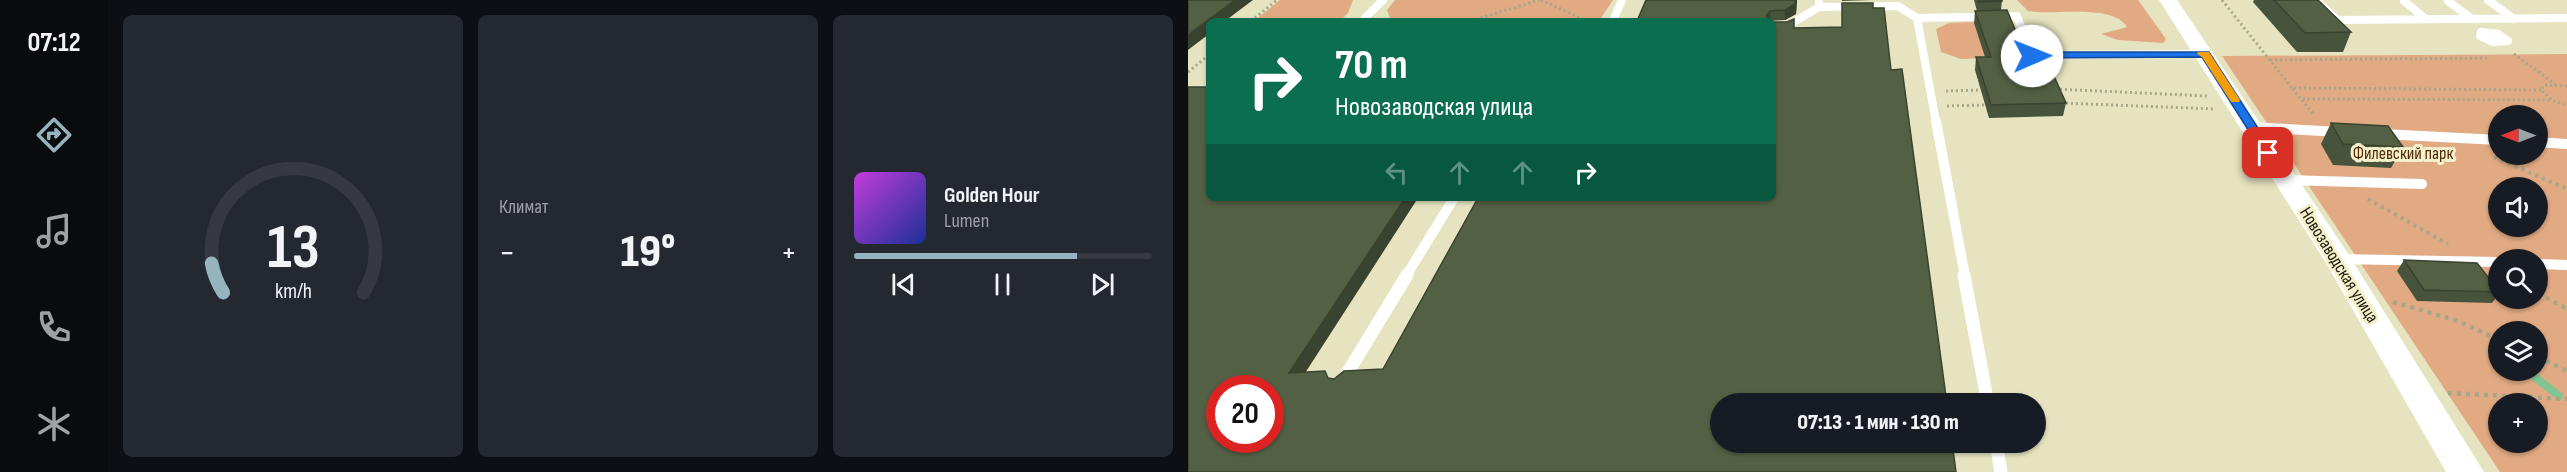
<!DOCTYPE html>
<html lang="ru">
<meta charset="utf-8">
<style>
:root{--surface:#171b24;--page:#242831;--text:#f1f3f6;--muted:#9ea1a6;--line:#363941;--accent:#95b4be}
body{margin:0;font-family:"Sofia Sans Condensed",sans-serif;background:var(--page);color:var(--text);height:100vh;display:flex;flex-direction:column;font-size:22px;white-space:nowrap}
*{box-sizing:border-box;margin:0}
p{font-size:20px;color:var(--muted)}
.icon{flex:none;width:33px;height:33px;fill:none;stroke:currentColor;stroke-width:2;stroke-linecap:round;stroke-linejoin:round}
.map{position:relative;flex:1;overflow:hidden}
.side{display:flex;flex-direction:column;gap:15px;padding:15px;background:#0d0f14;width:1080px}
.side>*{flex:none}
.banner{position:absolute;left:18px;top:18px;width:570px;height:183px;border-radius:9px;box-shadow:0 2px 4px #0004;background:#0b6e4f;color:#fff;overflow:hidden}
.needle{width:39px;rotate:270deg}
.buttons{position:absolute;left:1300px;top:105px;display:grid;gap:12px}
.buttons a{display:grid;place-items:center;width:60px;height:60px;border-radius:50%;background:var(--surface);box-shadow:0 2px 4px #0004;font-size:30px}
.speed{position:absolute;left:18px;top:375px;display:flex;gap:12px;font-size:30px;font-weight:700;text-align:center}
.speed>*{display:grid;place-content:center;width:78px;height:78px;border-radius:50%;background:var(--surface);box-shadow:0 2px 4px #0004;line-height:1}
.speed .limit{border:9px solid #d22;background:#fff;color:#111}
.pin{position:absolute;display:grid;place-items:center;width:51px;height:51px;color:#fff;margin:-26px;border-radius:12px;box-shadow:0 3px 9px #0006}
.me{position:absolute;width:66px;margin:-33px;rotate:89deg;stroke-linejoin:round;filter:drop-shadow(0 0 4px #0008)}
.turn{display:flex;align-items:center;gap:21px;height:126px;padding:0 30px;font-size:27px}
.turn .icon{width:78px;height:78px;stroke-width:2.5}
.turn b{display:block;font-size:42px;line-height:51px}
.lanes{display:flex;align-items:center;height:57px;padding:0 30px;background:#0003;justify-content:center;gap:30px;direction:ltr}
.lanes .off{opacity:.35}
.big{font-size:45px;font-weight:800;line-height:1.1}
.side .tile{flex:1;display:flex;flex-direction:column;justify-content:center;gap:9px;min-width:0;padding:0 21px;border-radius:9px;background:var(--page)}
.side .dial{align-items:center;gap:0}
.dial svg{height:156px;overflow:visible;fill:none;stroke:var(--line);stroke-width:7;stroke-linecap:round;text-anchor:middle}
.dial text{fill:var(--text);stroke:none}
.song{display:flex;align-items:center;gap:18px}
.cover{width:72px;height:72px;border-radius:9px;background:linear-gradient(135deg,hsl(290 70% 55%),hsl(230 70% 35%))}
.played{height:6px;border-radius:3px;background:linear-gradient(90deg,var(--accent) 75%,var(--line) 75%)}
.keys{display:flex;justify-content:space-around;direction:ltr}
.heat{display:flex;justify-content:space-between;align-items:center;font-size:33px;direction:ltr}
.side .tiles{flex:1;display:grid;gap:15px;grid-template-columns:repeat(3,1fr)}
.trip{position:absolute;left:522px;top:393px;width:336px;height:60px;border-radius:30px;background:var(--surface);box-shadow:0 2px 4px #0004;font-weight:800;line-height:60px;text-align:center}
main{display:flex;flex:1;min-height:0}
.dock{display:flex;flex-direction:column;width:108px;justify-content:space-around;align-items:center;background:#090b0e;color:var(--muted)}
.dock .icon{width:42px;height:42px}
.dock .on{color:var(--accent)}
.dock b{font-size:27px;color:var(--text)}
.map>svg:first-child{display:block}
.green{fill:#e1aa83;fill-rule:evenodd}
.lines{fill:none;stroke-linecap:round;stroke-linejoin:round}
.stream{stroke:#83c592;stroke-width:8}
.path-far2{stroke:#a8a689;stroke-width:3;stroke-dasharray:2 3;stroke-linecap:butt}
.path-far1{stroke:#a8a689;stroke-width:4;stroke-dasharray:3 4.5;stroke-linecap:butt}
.path{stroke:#a8a689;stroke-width:4.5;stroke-dasharray:4 5;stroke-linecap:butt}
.service-far2{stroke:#fff;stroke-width:8}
.service-far1{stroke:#fff;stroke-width:10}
.service{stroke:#fff;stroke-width:13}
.tertiary{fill:#fff;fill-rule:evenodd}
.wall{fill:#47533a}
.shaded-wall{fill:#3a432f}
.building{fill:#536043;stroke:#3a432f;stroke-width:1.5;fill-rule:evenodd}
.route{fill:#1a73e8;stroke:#114b97;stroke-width:1.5}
.slow{fill:#f59e0b}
.labels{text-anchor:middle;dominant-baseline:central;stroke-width:6;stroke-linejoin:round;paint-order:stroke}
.park-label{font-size:18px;fill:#542b04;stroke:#f4f1cc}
.street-label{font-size:18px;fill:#1b1a0d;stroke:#f4f1cc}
</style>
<main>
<nav class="dock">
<b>07:12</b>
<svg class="icon on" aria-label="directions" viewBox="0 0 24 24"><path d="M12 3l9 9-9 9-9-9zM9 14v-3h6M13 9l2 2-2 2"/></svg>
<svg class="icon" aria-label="music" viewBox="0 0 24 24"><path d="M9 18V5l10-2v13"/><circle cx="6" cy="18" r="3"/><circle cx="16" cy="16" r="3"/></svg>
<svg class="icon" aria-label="phone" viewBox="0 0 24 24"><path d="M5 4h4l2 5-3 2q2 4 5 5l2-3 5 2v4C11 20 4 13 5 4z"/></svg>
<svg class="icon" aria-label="climate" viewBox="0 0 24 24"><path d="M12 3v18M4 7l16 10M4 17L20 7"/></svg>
</nav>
<section class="side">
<div class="tiles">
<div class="tile dial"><svg viewBox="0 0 100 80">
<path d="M14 69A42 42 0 1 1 86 69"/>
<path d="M14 69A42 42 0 0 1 8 54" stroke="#95b4be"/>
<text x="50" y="56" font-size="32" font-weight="700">13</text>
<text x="50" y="72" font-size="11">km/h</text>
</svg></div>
<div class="tile"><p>Климат</p>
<div class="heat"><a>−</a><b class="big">19°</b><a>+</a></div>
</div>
<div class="tile">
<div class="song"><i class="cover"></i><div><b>Golden Hour</b><p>Lumen</p></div></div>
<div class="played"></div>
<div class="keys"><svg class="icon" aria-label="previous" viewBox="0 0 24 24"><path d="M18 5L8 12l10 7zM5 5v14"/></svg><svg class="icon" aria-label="pause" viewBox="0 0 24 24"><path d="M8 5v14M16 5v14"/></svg><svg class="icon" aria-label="next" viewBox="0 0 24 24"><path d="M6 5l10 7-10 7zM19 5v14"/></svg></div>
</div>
</div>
</section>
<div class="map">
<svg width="1379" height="472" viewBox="0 0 1379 472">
<rect width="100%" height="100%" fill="#e6e4c0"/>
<!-- green -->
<path class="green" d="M92,0H165L160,13L152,21H66Z
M207,0H425L411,21H203L199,10Z
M829,0H950L978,39L975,43L930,40L913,34L939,27C926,5 873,14 848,12L840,11Z
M786,22L798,58L773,59L753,52L748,29L761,23Z
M1379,54V472H1312L1034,56ZM1311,116H1350V154H1311ZM1311,188H1350V226H1311ZM1311,260H1350V298H1311ZM1311,332H1350V370H1311ZM1311,404H1350V442H1311Z"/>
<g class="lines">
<!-- stream -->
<path class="stream" d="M1338,370L1371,396"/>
<!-- path-far2 -->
<path class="path-far2" d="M353,0L399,21
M1034,0L1104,88
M63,21L89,0
M283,21L351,0
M1326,54L1367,84
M1082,60L1301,58
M0,72L21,55
M1379,86L1357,85L1353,90L1364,100L1379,106
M867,89L1019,96
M1353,90L1104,88L1113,99L1364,100
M758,91L793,90
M1114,100L1126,115
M873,103L1028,109
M759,106L797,105"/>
<!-- path-far1 -->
<path class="path-far1" d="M1306,157L1379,189
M1180,199L1260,244"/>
<!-- path -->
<path class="path" d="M1350,293L1379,309
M1205,302L1270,321L1311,340
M1350,357L1379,371
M1260,393L1379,399"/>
<!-- service-far2 -->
<path class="service-far2" d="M631,0V7L710,6L729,18L748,122
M1128,0L1149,20L1379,18
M1300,0L1326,19
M1216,1L1238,19
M1260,1L1284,19
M729,18L829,16L844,55L1017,54
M174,21L195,0
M425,21L434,0
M585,26H599L631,7
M1293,32L1310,34L1320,41L1305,42L1292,36Z"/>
<!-- service-far1 -->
<path class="service-far1" d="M748,121L777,276
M1064,127L1152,132
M1194,134L1311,140
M1350,142L1379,144
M1098,180L1234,184
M1149,259L1311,262
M1350,264L1379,265
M218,276L266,198"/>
<!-- service -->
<path class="service" d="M776,275L800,404
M154,382L219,275
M808,442L813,472"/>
<!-- tertiary -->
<path class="tertiary" d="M971,0H989L1159,252L1296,472H1258L1138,263Z"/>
</g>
<!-- wall -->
<path class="wall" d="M458,0H609L608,14L597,20L582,21Z
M654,0H684L654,1Z
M786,0H814L813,10L789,11Z
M1066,0H1130L1163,32L1155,52H1109L1065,2Z
M787,11L838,56L878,103L875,116L801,118L787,70L788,57H797L786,23Z
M1143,123L1215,147L1203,168L1145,165L1133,144Z
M1216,260L1311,291V294L1304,303L1229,301L1209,271Z"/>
<!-- shaded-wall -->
<path class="shaded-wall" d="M47,0H65L37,21H21V34L0,50V35Z
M607,0H609L608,14L597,20V10Z
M582,11L583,21L578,16Z
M217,198H230L110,384L101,373Z"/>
<!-- building -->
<path class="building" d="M0,0H47L0,35Z
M458,0H607V4L597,10L582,11L578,16L583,21H449Z
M790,0H814V1L790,2Z
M1086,0H1130L1163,32L1117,33Z
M654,3H685V8H696L703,70L714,69L759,404H532V442H764L768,472H0V87H21V198H217L101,373L137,371L140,378L146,379L156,371L195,369L290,198H585V22H599L606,19V28L654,27ZM32,388H82V440H32Z
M819,10L838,56H857L878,103L803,105L788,57H803L787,11Z
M1143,123L1200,126L1215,147L1155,144Z
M1216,260L1289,263L1311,291V292L1236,290Z"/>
<!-- route -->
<path class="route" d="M844,52H1021L1086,153L1076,155L1014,57L841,58V53Z"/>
<!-- slow -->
<path class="slow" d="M1010,52H1021L1052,100L1051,102H1043L1014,57L1009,54Z"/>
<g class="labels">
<!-- park labels -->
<g class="park-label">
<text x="1215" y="153">Филевский парк</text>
</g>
<!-- street labels -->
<g class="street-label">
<text transform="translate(1151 265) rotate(58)">Новозаводская улица</text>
</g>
</g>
</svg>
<div class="buttons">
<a><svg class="needle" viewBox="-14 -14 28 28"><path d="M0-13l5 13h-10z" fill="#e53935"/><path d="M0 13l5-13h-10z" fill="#9ea1a6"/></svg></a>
<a><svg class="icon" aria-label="sound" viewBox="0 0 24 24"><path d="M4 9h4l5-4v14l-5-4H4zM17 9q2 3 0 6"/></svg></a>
<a><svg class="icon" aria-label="search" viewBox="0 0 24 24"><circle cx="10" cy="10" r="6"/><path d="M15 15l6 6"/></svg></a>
<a><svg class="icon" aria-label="layers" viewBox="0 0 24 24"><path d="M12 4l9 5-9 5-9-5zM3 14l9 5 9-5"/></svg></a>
<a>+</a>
</div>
<div class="speed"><div class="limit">20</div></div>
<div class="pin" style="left:1080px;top:153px;background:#d93025"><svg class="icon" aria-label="arrive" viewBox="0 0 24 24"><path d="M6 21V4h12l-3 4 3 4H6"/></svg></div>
<svg class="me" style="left:844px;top:56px" viewBox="-20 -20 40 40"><circle r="19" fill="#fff"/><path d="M0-13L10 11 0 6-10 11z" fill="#1a73e8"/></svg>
<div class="trip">07:13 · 1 мин · 130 m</div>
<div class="banner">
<div class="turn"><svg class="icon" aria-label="right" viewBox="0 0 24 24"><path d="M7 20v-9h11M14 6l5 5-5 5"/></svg><div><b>70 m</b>Новозаводская улица</div></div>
<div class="lanes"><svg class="icon off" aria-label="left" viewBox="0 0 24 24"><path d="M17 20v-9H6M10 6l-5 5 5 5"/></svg><svg class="icon off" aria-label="ahead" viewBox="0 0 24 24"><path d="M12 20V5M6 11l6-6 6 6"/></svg><svg class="icon off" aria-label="ahead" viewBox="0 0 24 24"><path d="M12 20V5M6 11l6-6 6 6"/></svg><svg class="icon" aria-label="right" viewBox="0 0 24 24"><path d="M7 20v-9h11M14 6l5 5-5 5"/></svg></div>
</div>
</div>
</main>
